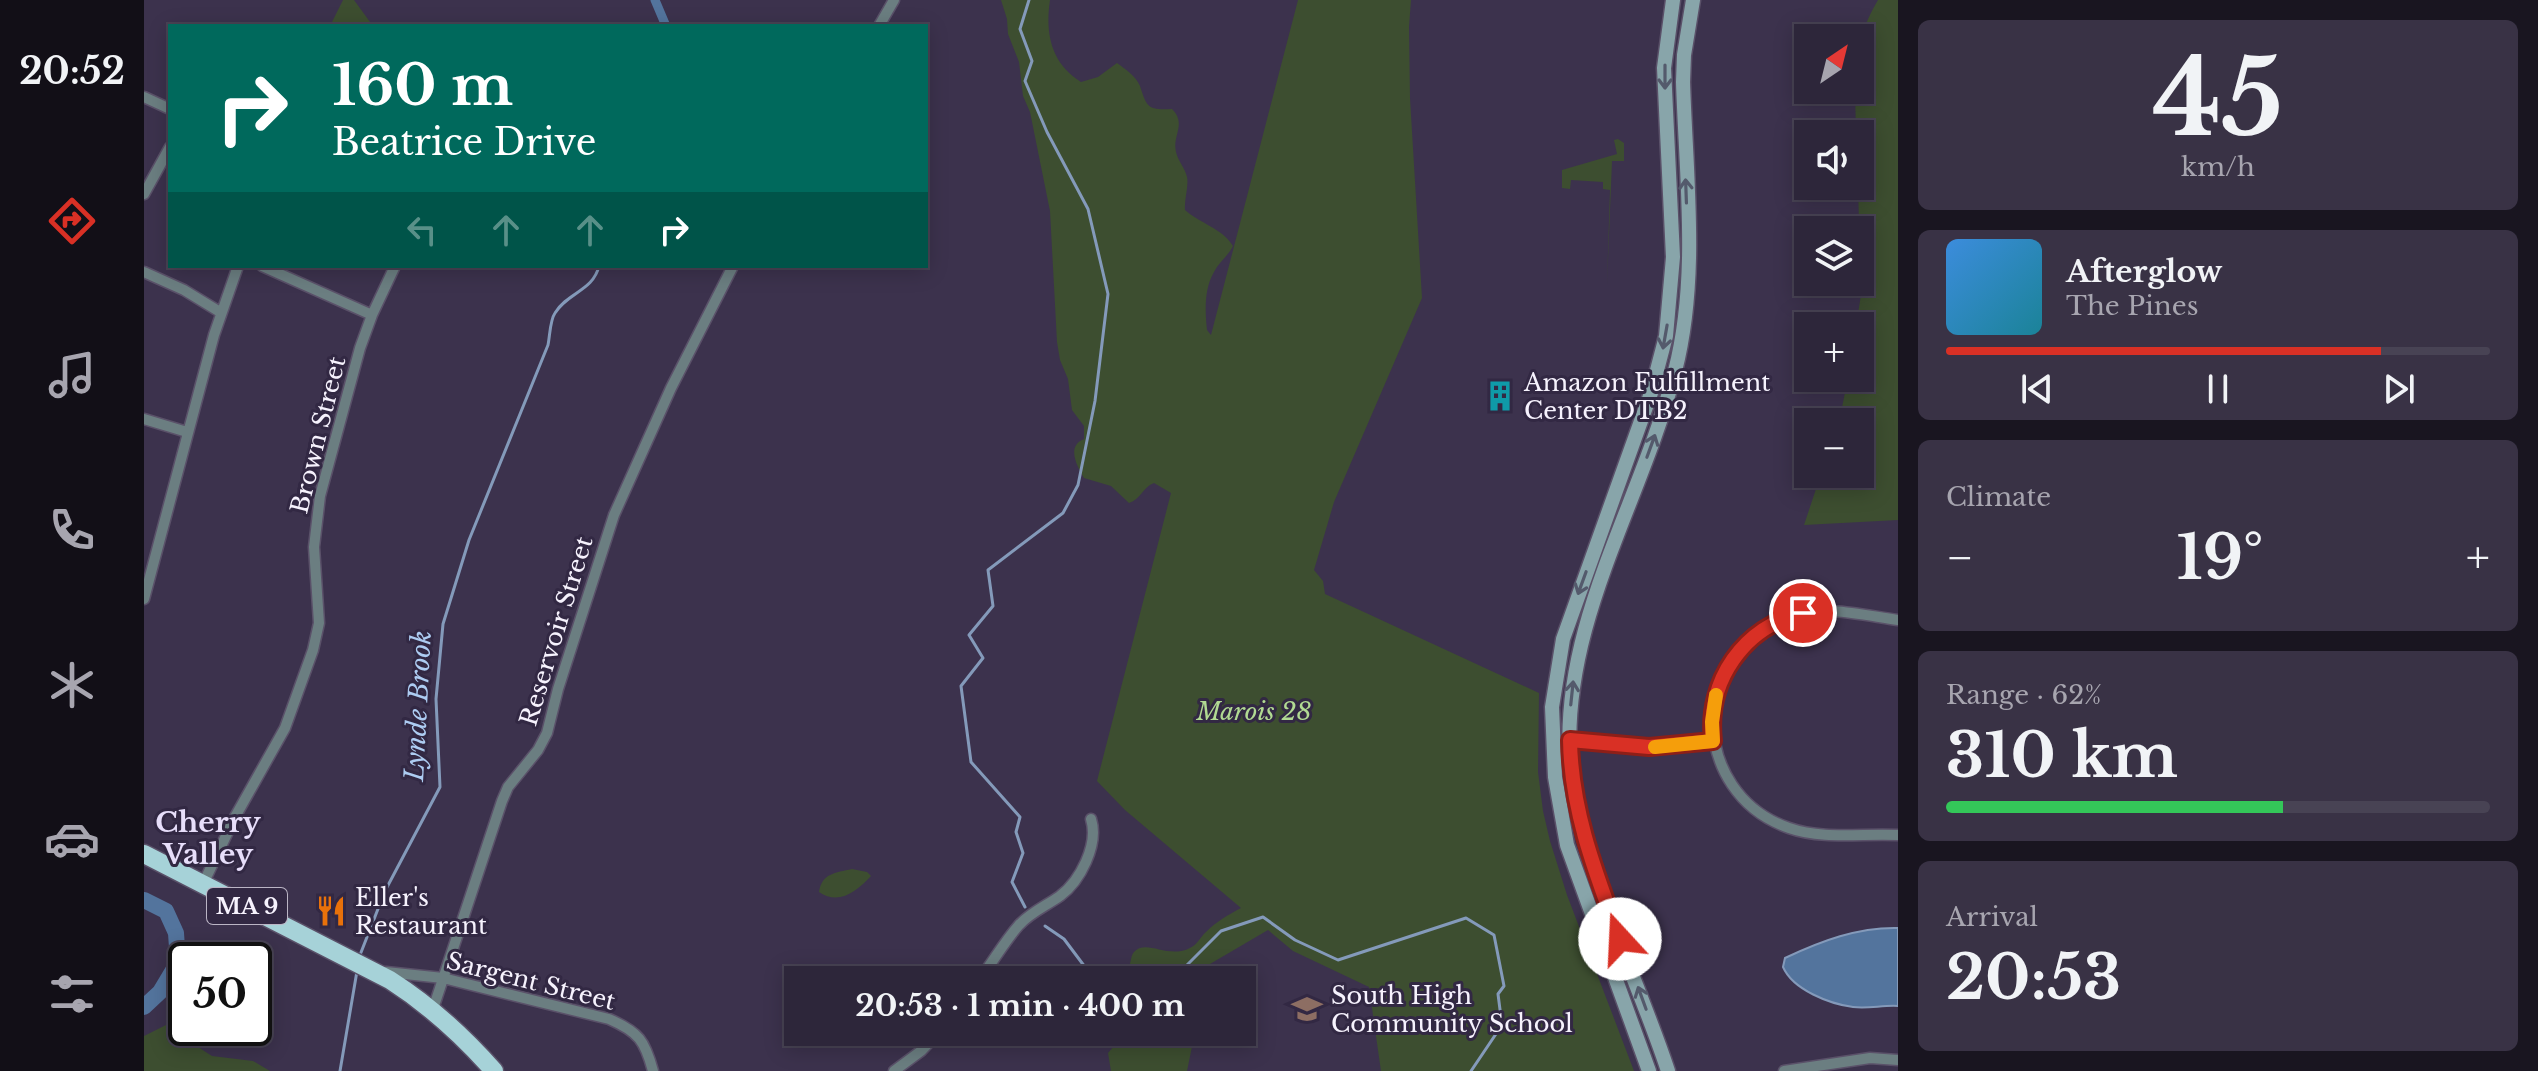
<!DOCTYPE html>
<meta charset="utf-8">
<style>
:root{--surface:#2d263a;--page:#393245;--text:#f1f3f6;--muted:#a7a5af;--line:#484354;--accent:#d93025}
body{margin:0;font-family:"Libre Baskerville",serif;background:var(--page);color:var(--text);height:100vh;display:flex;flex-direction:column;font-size:30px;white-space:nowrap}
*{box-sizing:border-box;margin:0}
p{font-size:26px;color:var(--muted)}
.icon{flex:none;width:44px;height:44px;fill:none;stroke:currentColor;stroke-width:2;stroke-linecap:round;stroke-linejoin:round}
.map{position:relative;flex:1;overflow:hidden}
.drawer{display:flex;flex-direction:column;gap:20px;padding:20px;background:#191520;width:640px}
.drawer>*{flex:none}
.guide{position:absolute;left:24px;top:24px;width:760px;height:244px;border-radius:0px;box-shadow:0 4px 20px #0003,0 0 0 2px var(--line);background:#00695c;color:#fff;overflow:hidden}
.needle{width:52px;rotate:35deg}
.tools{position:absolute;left:1650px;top:24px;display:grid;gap:16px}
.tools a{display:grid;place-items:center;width:80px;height:80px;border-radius:0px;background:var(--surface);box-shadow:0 4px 20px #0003,0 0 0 2px var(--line);font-size:40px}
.speed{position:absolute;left:24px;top:942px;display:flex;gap:16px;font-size:40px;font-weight:700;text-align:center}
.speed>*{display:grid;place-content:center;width:104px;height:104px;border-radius:50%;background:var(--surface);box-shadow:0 4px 20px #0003,0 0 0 2px var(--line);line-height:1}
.speed .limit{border:4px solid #111;border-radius:12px;background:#fff;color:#111}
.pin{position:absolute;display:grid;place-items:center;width:68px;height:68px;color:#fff;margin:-34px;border:4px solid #fff;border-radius:50%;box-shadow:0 2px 8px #0007}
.me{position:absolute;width:88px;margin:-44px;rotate:340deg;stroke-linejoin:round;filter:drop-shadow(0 0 6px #0008)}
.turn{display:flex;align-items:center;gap:28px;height:168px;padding:0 32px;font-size:36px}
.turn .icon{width:104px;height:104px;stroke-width:2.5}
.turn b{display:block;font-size:56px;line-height:68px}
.lanes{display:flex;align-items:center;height:76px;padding:0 32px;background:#0003;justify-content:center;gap:40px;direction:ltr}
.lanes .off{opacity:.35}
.big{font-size:60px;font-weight:700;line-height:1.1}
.drawer .tile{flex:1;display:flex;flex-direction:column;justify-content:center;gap:12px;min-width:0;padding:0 28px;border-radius:12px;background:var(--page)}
.drawer .dial{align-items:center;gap:0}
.dial b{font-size:104px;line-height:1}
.song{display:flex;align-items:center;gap:24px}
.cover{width:96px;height:96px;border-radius:12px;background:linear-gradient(135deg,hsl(210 70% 55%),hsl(190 70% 35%))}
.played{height:8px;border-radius:4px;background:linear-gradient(90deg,var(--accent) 80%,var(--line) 80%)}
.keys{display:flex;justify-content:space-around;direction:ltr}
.heat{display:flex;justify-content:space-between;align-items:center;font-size:44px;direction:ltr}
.charge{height:12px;border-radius:6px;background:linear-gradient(90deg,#34c759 62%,var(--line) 0)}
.trip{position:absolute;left:640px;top:966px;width:472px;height:80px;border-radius:0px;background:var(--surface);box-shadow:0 4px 20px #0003,0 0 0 2px var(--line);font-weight:700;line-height:80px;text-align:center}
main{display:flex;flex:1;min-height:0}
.dock{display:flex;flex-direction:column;width:144px;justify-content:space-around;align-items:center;background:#120f17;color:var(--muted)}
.dock .icon{width:56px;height:56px}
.dock .on{color:var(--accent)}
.dock b{font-size:36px;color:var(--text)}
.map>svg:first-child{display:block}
.green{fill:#3d4e30}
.water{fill:#53749d;stroke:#849aba;stroke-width:2}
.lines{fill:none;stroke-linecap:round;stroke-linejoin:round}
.stream{stroke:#849aba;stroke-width:3}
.canal{stroke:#53749d;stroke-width:9}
.river{stroke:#53749d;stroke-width:16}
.minor-casing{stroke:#5a5169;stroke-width:13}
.secondary-casing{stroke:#5a5169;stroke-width:17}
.trunk-casing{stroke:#5a5169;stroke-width:21}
.minor{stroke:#6b7e81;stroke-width:10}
.secondary{stroke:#88a5aa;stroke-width:14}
.trunk{stroke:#a6d2d8;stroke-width:18}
.oneway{stroke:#545a6c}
.route-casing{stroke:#8d1f18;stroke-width:20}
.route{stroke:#d93025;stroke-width:14}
.slow{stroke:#f59e0b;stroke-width:14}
.labels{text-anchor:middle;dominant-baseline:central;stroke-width:6;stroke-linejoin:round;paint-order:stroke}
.shield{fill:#322843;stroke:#bbb5c5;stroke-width:2}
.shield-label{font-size:22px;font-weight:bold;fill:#f6f2fd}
.poi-label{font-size:24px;fill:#f6f2fd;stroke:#322843;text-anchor:start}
.street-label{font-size:24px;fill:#f6f2fd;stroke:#322843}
.park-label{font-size:24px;font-style:italic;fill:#b1da92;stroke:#322843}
.water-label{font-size:26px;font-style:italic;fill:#adccf2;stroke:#322843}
.quarter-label{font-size:28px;font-weight:bold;fill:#e7defa;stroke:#322843}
</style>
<main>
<nav class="dock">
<b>20:52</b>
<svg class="icon on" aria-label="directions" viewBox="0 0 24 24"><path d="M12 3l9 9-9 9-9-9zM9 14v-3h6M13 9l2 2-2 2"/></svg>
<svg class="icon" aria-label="music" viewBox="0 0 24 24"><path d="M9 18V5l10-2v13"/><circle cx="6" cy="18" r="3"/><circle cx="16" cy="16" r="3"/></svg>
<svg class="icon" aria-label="phone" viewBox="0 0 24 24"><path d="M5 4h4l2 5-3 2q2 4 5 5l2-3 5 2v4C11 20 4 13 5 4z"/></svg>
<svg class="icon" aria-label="climate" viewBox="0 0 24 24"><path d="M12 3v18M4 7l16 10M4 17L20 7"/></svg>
<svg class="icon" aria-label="car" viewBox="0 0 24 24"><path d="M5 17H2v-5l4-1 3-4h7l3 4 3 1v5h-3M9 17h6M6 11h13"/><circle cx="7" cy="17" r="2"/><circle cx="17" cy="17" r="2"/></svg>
<svg class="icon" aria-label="filters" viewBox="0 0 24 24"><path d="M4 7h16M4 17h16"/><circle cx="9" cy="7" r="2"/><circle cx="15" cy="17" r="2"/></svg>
</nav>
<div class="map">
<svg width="1754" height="1071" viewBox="0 0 1754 1071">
<rect width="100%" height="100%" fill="#3c324d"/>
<!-- green -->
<path class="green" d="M199,0H210L229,26H186Z
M857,0H906C901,34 907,63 937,82L954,77L973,63C981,69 992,76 996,86C1003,108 1004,110 1028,109C1043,124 1028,135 1032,152C1034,161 1041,168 1043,177C1045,186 1040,199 1041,210C1055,223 1078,228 1089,246C1085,255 1075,262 1070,272C1060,289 1061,311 1063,330L1067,335L1154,0H1267L1265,27L1266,98L1278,298L1190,502L1170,570L1179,581L1181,594L1395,693L1394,772L1399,811L1406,841L1423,895L1490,1071H1237L1225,987L1149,951L1124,930L1066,964V980H971C974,977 982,972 984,968C988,962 986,955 991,951C1003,940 1023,958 1044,949C1054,945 1055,938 1062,932C1073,921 1084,915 1097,908L981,810L953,781L1027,493L1010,483C999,487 997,499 985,503L967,486L940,478C933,466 922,446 940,439V426L928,410L924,379L916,360L913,342L906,211L886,112L879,96L875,62L864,34L863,19Z
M1734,0H1754V520L1660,525L1677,474H1716V422H1695L1704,378H1716V326H1712L1717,295L1714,186H1716V134H1712L1711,90H1716C1716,48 1712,38 1734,0Z
M1474,139L1480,143V161H1468L1463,284L1466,190L1459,189V182L1427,180L1426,189L1418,188V170L1473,154L1470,140Z
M708,869L723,872L727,876C713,891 695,906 675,892C678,873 691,873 708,869Z
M22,1025L47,1034L54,1047L68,1056L109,1061L126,1071H0V1036Z
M962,1032H1051L1043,1071H967L964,1053L970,1046L969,1037Z"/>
<!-- water -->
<path class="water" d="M1754,928V1006C1739,1005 1724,1009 1709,1007C1686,1004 1649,990 1639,967L1641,958C1677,941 1714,927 1754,928Z"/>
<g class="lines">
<!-- stream -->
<path class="stream" d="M881,907L868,882L879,853L872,832L876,817L827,762L817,686L839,658L825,635L849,606L844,570L919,513L934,485L951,401L964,294L944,209L903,132L881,81L888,61L876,29L885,0
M901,926L920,939L941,967L999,980
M216,955L241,891L296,787L292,699L299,624L325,540L404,345C406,335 406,320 411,313C424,292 449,291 455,266
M1028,980L1077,931L1119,917L1151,940L1194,960L1322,918L1350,935L1360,986L1354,994L1358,1025L1327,1071
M196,1071L213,971"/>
<!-- canal -->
<path class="canal" d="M511,0L522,26"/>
<!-- river -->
<path class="river" d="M0,900L22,911L32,933L34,962L16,992L0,1007"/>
<!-- minor casing -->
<g class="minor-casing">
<path id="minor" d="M735,26L750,0
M0,97L26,109
M0,194L26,147
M118,266L228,315
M0,272L40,290L76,312
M0,419L43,432
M0,599L70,335L94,266
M1754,620C1718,615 1681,605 1646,616C1543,649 1544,793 1645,828C1679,840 1719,833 1754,835
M1422,740L1505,747L1569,741
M59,884L91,817L141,728L169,650L175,623L170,547L176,496L216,348L228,315L251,266
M242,972L299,978L465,1019C495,1032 501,1041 509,1071
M835,980C849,962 860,942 875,925C887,912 902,906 916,896C936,881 955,845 947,819
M288,1012L358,801L364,787L394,750L403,733L414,689L470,515L527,388L589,266
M750,1071L777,1051L795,1032
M1640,1071L1726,1058L1754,1060"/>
</g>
<!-- secondary casing -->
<g class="secondary-casing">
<path id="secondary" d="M1505,1071L1423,845L1411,777L1408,707L1419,639L1507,393L1522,336L1529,257L1520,68L1529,0
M1524,1071C1492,973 1434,863 1426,760C1417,622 1498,501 1531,371C1555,278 1542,177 1539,82L1540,55L1549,0"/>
</g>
<!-- trunk casing -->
<g class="trunk-casing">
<path id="trunk" d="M0,854L246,980C285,1005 320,1037 350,1071"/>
</g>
<!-- minor -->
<use href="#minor" class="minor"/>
<!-- secondary -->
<use href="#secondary" class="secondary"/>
<!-- trunk -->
<use href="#trunk" class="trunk"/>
</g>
<!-- one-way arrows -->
<defs><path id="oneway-shaft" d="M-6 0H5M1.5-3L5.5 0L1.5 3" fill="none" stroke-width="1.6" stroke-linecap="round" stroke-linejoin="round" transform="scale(2)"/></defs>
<g class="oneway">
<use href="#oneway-shaft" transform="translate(1521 77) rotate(90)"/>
<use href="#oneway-shaft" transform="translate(1542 191) rotate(-92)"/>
<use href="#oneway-shaft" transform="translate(1521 337) rotate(100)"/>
<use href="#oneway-shaft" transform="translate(1507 446) rotate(-70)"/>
<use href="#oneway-shaft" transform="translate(1438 583) rotate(110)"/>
<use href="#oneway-shaft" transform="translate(1428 693) rotate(-84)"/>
<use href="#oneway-shaft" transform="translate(1498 998) rotate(-110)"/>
</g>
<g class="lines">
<!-- route casing -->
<g class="route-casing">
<path id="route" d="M1476,939C1452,874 1427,811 1426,740L1505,747L1569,741C1562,681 1600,626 1659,613"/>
</g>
<!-- route -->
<use href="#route" class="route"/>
<!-- slow -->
<path class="slow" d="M1511,747L1569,741L1568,722L1572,695"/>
</g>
<!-- icons -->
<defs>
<g id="building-bare" transform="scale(2.4)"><path d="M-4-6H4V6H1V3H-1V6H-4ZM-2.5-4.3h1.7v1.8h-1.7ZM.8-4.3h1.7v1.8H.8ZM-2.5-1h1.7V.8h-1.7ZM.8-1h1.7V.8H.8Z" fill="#0f9aa8" stroke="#322843" stroke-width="2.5" paint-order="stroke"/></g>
<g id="restaurant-bare" transform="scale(2.4)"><path d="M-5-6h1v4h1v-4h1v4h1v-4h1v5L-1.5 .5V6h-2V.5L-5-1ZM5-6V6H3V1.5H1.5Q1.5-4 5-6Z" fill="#e8710a" stroke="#322843" stroke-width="2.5" paint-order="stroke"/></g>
<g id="school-bare" transform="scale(2.4)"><path d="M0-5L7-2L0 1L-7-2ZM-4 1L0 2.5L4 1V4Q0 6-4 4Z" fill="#8d6e63" stroke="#322843" stroke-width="2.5" paint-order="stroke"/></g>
</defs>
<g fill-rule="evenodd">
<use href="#building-bare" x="1356" y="396"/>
<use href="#restaurant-bare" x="187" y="911"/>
<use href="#school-bare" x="1163" y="1009"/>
</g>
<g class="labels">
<!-- shield labels -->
<rect class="shield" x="63" y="888" width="80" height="36" rx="6"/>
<g class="shield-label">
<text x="103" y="906">MA 9</text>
</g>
<!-- poi labels -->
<g class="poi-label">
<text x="1380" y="382">Amazon Fulfillment<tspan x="1380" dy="28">Center DTB2</tspan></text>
<text x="211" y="897">Eller's<tspan x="211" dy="28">Restaurant</tspan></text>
<text x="1187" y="995">South High<tspan x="1187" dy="28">Community School</tspan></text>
</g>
<!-- street labels -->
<g class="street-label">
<text transform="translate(174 435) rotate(-76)">Brown Street</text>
<text transform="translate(412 631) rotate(-73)">Reservoir Street</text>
<text transform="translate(387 981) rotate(14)">Sargent Street</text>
</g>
<!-- park labels -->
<g class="park-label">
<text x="1110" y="711">Marois 28</text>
</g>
<!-- water labels -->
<g class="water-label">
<text transform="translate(274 706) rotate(-87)">Lynde Brook</text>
</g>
<!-- quarter labels -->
<g class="quarter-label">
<text x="64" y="822">Cherry<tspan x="64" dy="32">Valley</tspan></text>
</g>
</g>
</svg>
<div class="tools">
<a><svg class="needle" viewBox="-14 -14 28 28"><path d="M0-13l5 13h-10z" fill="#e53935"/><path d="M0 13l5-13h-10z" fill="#a7a5af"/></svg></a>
<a><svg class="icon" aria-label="sound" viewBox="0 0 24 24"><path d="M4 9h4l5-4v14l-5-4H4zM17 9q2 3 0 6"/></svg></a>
<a><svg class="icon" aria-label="layers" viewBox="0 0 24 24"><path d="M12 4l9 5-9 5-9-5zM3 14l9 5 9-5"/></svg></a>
<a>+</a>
<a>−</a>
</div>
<div class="speed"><div class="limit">50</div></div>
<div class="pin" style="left:1659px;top:613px;background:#d93025"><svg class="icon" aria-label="arrive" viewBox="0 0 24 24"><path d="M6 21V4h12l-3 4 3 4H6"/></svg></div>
<svg class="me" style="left:1476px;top:939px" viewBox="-20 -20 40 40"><circle r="19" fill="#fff"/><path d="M0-13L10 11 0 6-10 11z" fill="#d93025"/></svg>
<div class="trip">20:53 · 1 min · 400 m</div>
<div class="guide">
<div class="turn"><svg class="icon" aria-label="right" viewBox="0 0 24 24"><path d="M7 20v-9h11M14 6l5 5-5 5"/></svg><div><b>160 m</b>Beatrice Drive</div></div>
<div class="lanes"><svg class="icon off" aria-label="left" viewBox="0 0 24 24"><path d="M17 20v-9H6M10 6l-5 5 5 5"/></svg><svg class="icon off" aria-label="ahead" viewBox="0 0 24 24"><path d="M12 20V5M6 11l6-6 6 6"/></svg><svg class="icon off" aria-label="ahead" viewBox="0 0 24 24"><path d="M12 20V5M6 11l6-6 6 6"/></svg><svg class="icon" aria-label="right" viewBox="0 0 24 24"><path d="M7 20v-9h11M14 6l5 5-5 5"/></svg></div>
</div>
</div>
<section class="drawer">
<div class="tile dial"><b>45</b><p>km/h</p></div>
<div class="tile">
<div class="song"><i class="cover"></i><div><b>Afterglow</b><p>The Pines</p></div></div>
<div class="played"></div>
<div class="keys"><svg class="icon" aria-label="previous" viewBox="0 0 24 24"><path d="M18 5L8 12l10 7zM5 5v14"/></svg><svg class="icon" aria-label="pause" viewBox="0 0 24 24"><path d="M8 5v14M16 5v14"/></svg><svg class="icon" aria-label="next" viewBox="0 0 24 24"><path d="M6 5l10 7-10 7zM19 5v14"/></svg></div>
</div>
<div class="tile"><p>Climate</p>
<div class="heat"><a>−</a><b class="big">19°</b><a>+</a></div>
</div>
<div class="tile"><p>Range · 62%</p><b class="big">310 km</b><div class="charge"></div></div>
<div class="tile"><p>Arrival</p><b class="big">20:53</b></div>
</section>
</main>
